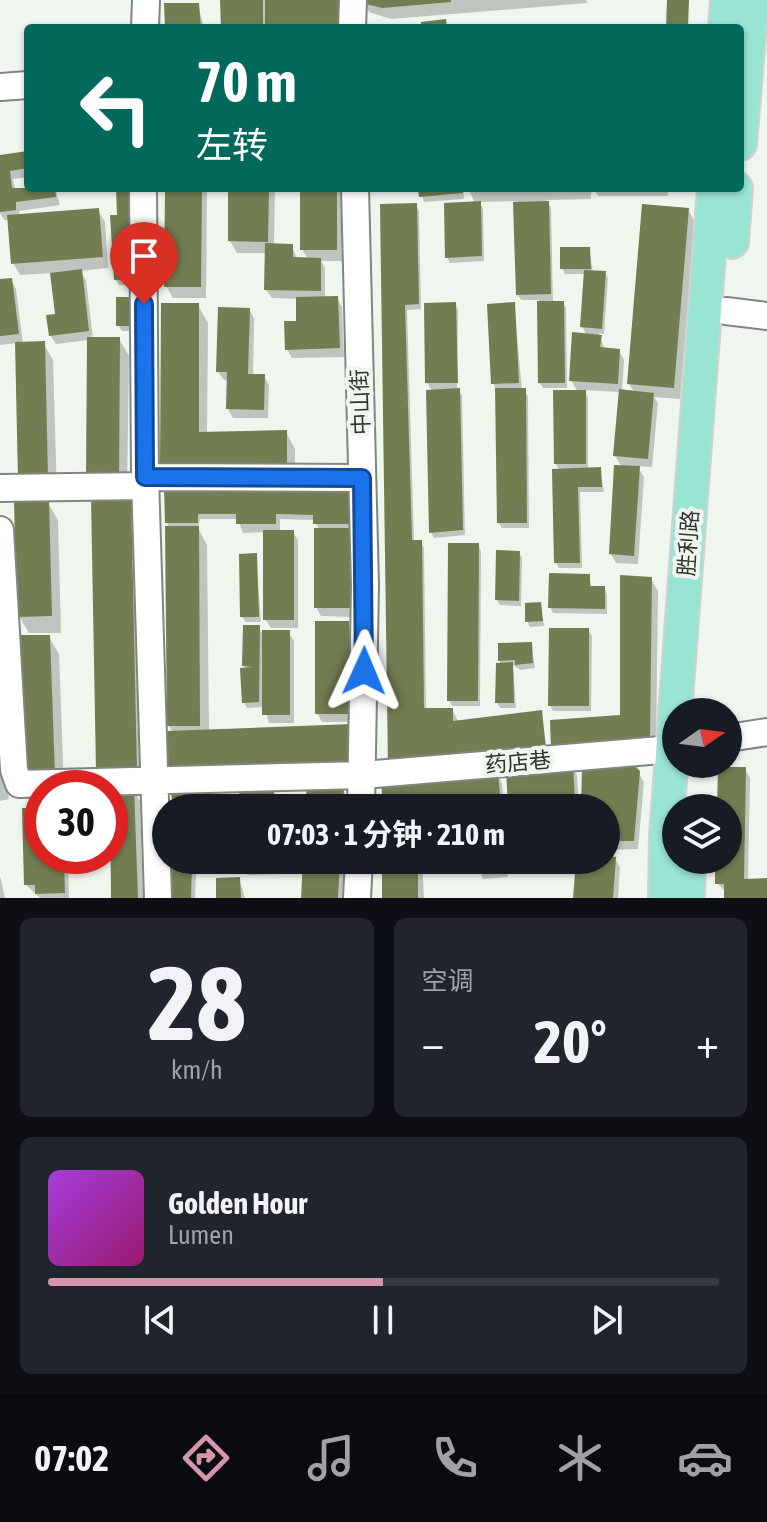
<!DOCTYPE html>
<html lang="zh">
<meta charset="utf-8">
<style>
:root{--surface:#171b24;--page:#20242c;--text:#f1f3f6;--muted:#9ea1a6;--line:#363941;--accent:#d695ac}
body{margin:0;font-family:"Asap Condensed","Noto Sans SC",sans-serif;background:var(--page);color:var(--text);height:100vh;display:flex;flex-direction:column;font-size:30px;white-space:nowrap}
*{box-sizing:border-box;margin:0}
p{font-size:26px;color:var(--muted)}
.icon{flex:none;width:44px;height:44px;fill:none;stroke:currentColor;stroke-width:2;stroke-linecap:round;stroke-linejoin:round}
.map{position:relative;height:898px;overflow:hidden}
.sheet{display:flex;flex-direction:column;gap:20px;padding:20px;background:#0d0f14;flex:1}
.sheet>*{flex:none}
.guide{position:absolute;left:24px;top:24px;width:720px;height:168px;border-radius:8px;box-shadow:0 2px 6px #0004;background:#00695c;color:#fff;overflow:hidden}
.needle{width:52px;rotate:76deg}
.fabs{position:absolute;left:662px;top:698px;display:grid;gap:16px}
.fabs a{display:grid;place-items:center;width:80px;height:80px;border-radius:50%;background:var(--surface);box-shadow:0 2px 6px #0004;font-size:40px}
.speed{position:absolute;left:24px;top:770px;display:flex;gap:16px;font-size:40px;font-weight:700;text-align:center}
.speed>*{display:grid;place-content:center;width:104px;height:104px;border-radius:50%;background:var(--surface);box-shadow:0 2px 6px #0004;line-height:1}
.speed .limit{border:12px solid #d22;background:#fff;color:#111}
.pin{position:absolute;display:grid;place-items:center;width:68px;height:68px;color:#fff;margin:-82px -34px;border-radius:50% 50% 50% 0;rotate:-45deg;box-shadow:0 0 8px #0007}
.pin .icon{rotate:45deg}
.me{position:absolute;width:88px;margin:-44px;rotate:1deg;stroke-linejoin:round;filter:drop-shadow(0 0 6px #0008)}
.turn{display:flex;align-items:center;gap:28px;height:168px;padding:0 40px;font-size:36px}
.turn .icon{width:104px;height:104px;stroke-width:2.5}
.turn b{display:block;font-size:56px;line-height:68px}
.big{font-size:60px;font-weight:700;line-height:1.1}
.sheet .card{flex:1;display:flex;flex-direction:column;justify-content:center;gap:12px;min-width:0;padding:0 28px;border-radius:12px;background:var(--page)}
.sheet .dial{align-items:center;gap:0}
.dial b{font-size:104px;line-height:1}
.song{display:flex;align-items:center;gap:24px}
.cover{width:96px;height:96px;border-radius:12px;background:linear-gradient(135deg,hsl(280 70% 55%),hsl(320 70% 35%))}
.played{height:8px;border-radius:4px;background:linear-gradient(90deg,var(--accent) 50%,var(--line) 50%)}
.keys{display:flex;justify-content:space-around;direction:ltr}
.heat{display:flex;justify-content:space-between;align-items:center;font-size:44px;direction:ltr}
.sheet .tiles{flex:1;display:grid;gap:20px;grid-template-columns:1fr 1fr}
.card:last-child{grid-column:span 2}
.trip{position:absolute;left:152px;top:794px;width:468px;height:80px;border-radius:40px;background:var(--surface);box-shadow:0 2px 6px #0004;font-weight:700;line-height:80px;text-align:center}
.menu{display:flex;height:128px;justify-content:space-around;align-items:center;background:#090b0e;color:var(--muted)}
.menu .icon{width:56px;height:56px}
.menu .active{color:var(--accent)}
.menu b{font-size:36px;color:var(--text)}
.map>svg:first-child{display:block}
.shadow{fill:#0003}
.building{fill:#727d52}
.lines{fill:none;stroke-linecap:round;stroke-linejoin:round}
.minor-casing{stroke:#7f8780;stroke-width:30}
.major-casing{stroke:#d2d2d2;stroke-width:36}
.minor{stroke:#fff;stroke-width:26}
.major{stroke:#9ae4d3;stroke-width:32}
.route-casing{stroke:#114b97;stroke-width:20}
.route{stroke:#1a73e8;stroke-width:14}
.labels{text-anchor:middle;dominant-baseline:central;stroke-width:8;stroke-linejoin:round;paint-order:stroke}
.street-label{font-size:22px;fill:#313431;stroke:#eef6ee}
</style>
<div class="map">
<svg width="767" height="898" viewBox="0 0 767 898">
<rect width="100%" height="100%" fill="#eef6ee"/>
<!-- shadow -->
<path class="shadow" d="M222,0H353V28H223Z
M364,0H586L587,3L391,19L369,12Z
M198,5L204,28H167Z
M578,25L579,28H541Z
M28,153V177L13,179L15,189L55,188L60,205L19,211L20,216L98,210L105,222L108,268L80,271L86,280L93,339H119L129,356L127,494L88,476L89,340L56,344L50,335L57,315L52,273L20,275L13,263L10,220H4L0,213V157Z
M118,188L138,284L119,285L116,280Z
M167,188H207L206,298H173L166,286Z
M230,188H275L274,246H292L297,259H308L302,249V188H343L342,261H321L325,268V298H337L342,307L344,357L292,358L287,349L298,323V299L272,298L266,290L267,253H237L230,241Z
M420,188H463L464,199L424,202Z
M468,188H591V199L546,200L551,208L553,303H563L566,308L567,388H543L540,383L539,300H521L518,295L515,201L479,202L483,209L484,261L450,263L447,257L475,203Z
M594,188H668V196H598Z
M416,205L419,211L421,309L407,310L414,542H421L424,548L426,710H452L459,722L541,713L548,755L397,778L382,206Z
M688,210L695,222L680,399L654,397L658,403L652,467L637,466L644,477L638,564L616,563L611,554L622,467L615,456L621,392L583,390L588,397V470L600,469L604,492H580L582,568H559L556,563L560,471L556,464L578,392L571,380L587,336L582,326L586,274H565L562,268L589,249L593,273H605L608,278L604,334L599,333L605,350L619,351L624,360L622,392L635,393L629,384Z
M11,280L16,289L23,344L43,343L53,360L57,496H30L17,343L0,345V281Z
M118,299L136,331H122L118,325Z
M455,304L458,310L457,388L462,396L465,535L434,538L431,532L432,391L427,383Z
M514,304L522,390L528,396L529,528H502L499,523L496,389L493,383Z
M198,305L208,323L207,434L286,432L295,449V484L278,492L351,489L354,529H348L354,539V617L321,616L316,607L319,530L315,520L280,519V532H293L298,540V628H271L265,619V532L243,533L238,519H200L198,528L207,545L209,732L173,733L169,726L170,528L166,522Z
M249,309L254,318L253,376H264L269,385L268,418H233L228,409L229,381L224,380L218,372Z
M130,499L140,516L145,787L132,788L140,801L143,898H113L110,788Z
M48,503L58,520L61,633H29L19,616Z
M478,545L481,551L480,706H452L449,700Z
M519,553L522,558L521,606L500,605L497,600Z
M256,555L261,622H246L242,617Z
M589,576L592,588H604L607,594V614L553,613L550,607Z
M651,579L658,591L656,749L558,759L622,717Z
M540,604L544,626L530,627L527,621Z
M347,623L353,632L352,722H322L317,713Z
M245,627H258L261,632H288L294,641V723H269L264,707L247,708L244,702Z
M588,630L592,636L591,711H553L550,705Z
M49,637L59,654L64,788H42V856H68L69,898H40L26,885L37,810Z
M531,644L535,668L520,670L513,665L516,708H500L497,703L500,660Z
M0,740L9,799L0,801Z
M572,767L577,776L579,808H511Z
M745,769L750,778L748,880L767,898H726V892L717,883V860H728V808H719Z
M638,772L644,782L638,849L606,850V808H583Z
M497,774L502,783L504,808H385L383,783Z
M343,788L349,808H308Z
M273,790L278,808H242Z
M202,792L208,808H175Z
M615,859L620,867L618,898H575L578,860Z
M242,860H279V874L248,875Z
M305,860H347L345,898H303Z
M384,860H422L424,898H384Z
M433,860H506L508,877L483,879L477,864L436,865Z
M190,865L196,874L195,898H168Z
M0,876L5,898H0Z
M239,879L245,898H218Z"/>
<!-- building -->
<path class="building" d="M220,0H263V28H221Z
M265,0H347V28H265Z
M362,0H451V2L382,8L362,3Z
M667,0H689L688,28H666Z
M164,3H199L201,28H165Z
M446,19L447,28H421V22Z
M28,151V168L10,171L12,188H55L56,197L16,202V210L0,212V155Z
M116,188H134L136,279L114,280L110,215H117Z
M165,188H202L201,287H164Z
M228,188H269L268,242L228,241Z
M300,188H337V250H300Z
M418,188H462L463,193L419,197Z
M481,201L482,256L445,258L444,203Z
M549,201L551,294L516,295L513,202Z
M417,203L419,304L405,305L412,540H422L424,708H453V721L542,710L546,750L388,766L380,204Z
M642,204L689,208L674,388L627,384Z
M99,208L103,257L11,264L7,215Z
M265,243L293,244V257L321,258V291L264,290Z
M560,247H590L591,269H560Z
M82,269L89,331L49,336L46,315L55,314L50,273Z
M584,270L606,271L602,329L580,327Z
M12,278L19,334L0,336V279Z
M338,296L340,348L285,350L284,321H296V297Z
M116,297H133L134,326H116Z
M537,301H564L565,383H538Z
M456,302L458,383H425L424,303Z
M515,302L519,383L491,384L487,304Z
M161,303H199V432L287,430V467L160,466Z
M218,307L250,308L248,374H265L264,410L226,409L227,372H216Z
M572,332L602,335L600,347L620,349L618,384L569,381Z
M87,337H120L119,477H86Z
M45,341L48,479L18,480L15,342Z
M460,388L463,530L429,533L426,390Z
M495,388H526L527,523H497Z
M619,389L654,393L648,459L613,456Z
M553,390H586V464H554Z
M614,465L640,466L634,556L609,554Z
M601,467L602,487H578L580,563H554L552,469Z
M164,485L314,491L313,486L352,487V524H313V515L276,514V524H236V514H198V523H165Z
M131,497L137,771L96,772L91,498Z
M49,501L52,616L17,617L14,502Z
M165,526H199L200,726H167Z
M314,528H350V608H314Z
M263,530H294V620H263Z
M448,543H479L478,701H447Z
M496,550L520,551L519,601L495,600Z
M257,553L259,617H240L239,554Z
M549,573L590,574V586H605V609L548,608Z
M620,575L652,577L650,738L619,739V744L551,750L550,720L620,715Z
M541,602L543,621L525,622V603Z
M315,621H349V714H315Z
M243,625H260L259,702L242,703L240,668L253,667L242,666Z
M549,628H589V706H548Z
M262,630H290V715H262Z
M15,635H50L55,776L20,779Z
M532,642L533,663L515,665V660L498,661V643Z
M513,662L514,703H495L496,663Z
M352,724L353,763L168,770L167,731Z
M633,764L640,771L634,841H606V808H581L582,768Z
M573,765L575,802L508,807L506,769Z
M718,767H746L744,879L767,878V898H724V884H715V860H728V808H717Z
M498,772L501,806L383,808L381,781Z
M307,785L344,786L343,808H305Z
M134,787L138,898H111L110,788Z
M274,788L275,808H240L239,789Z
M203,790L204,808H173L171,793Z
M34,794H42V856H64L65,893L35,894V885H24L22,808H35Z
M606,856L616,857L613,898H573L576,860H606Z
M240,860H275V866L241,867Z
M303,860H340L338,898H301Z
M382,860H418V898H382Z
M475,860H503L504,869L476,871Z
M166,863H192L191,898H166Z
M240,877L241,898H216V878Z"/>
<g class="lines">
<!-- minor casing -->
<g class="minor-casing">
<path id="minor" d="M145,28L146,0
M352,28L353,0
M0,87L28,85
M143,188L145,477L158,898
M355,188L365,585L361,808
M726,311L767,316
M145,477L362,478
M0,488L145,486
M0,530L14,770L19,784L363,775L673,749
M728,738L767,732
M357,898L359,860"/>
</g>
<!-- major casing -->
<g class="major-casing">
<path id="major" d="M725,28L727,0
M740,144L752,0
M732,242L736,188
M665,898L666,835L714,188
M688,898L689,860"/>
</g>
<!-- minor -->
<use href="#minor" class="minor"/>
<!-- major -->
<use href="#major" class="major"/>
</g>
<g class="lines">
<!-- route casing -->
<g class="route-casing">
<path id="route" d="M144,304L145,477L362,478L364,671"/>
</g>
<!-- route -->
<use href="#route" class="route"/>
</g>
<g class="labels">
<!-- street labels -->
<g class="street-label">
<text transform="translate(360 402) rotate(-92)">中山街</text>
<text transform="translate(688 543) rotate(-86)">胜利路</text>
<text transform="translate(518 762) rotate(-5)">药店巷</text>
</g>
</g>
</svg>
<div class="fabs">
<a><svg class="needle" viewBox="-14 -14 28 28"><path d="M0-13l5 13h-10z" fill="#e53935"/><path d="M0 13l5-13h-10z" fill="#9ea1a6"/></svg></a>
<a><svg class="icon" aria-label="layers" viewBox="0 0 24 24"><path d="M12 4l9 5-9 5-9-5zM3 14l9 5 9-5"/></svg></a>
</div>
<div class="speed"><div class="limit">30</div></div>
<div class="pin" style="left:144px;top:304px;background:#d93025"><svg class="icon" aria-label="arrive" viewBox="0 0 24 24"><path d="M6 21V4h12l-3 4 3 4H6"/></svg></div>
<svg class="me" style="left:364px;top:671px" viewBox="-20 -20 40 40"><path d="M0-17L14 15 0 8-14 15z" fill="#1a73e8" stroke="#fff" stroke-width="4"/></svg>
<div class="trip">07:03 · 1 分钟 · 210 m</div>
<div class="guide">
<div class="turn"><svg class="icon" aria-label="left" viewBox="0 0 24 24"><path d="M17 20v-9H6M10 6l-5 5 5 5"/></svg><div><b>70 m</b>左转</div></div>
</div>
</div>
<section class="sheet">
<div class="tiles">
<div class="card dial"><b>28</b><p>km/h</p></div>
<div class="card"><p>空调</p>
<div class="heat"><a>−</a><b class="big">20°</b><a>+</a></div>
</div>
<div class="card">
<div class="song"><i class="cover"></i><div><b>Golden Hour</b><p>Lumen</p></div></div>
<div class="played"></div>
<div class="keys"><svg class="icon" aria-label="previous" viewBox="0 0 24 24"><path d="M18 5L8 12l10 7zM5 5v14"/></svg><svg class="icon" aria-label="pause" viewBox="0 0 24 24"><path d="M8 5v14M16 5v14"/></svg><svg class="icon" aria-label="next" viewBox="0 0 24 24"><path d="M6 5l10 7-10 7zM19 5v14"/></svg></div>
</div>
</div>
</section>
<nav class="menu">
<b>07:02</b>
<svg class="icon active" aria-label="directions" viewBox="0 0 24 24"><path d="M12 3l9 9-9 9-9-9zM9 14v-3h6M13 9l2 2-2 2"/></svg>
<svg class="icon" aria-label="music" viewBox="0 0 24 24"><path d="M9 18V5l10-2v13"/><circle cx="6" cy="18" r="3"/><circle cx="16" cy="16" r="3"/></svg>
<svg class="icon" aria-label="phone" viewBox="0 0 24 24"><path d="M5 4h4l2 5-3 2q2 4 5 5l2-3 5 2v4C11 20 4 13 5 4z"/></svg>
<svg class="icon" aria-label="climate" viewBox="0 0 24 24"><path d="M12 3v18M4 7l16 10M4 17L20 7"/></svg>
<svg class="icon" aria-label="car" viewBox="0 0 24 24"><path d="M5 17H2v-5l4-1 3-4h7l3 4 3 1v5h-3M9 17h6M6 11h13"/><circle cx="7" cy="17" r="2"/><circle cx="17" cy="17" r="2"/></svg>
</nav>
